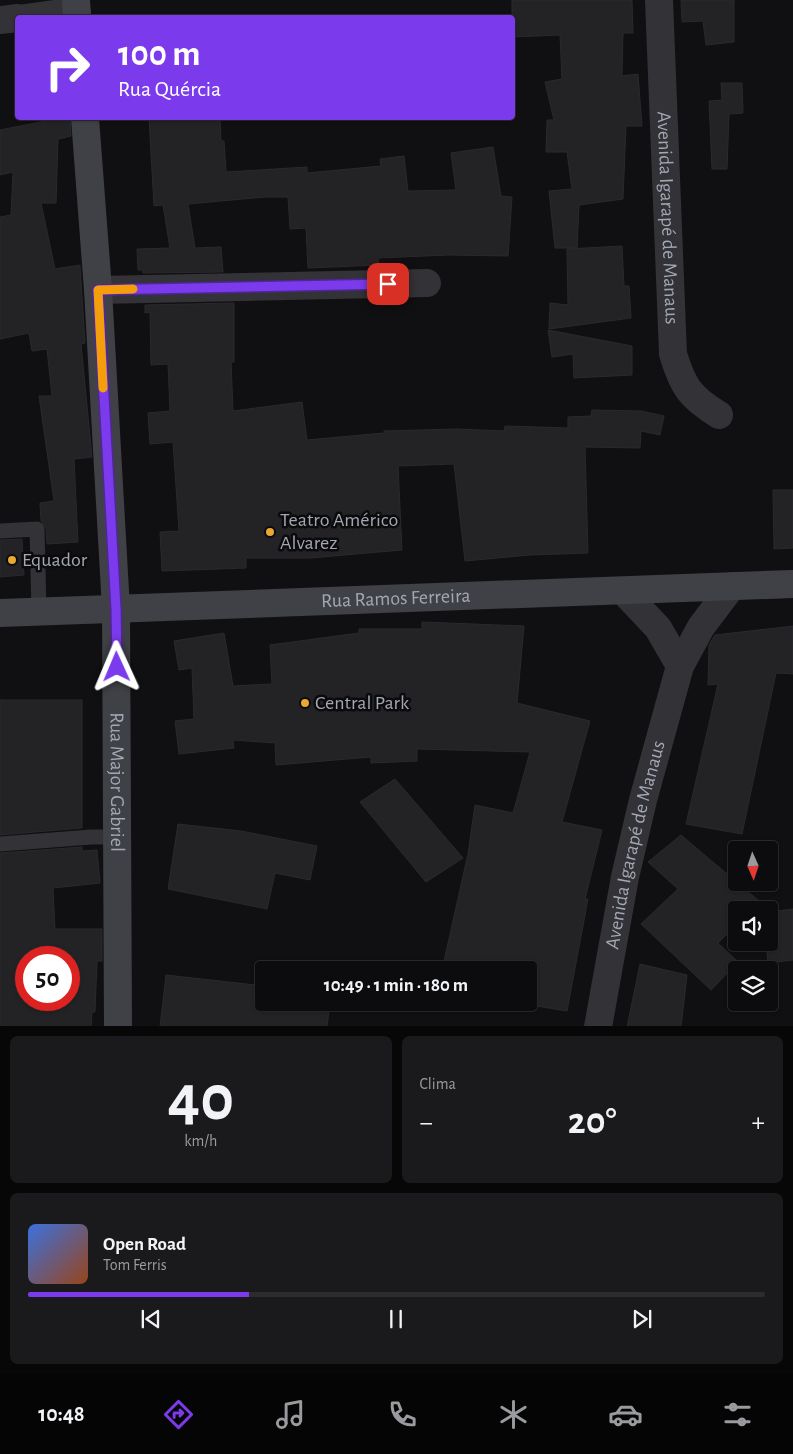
<!DOCTYPE html>
<html lang="pt">
<meta charset="utf-8">
<style>
:root{--surface:#0c0c0e;--page:#1a1a1c;--text:#f1f3f6;--muted:#9a9b9e;--line:#2c2c2e;--accent:#7c3aed}
body{margin:0;font-family:"Alegreya Sans",sans-serif;background:var(--page);color:var(--text);height:100vh;display:flex;flex-direction:column;font-size:19px;white-space:nowrap}
*{box-sizing:border-box;margin:0}
p{font-size:16px;color:var(--muted)}
.icon{flex:none;width:28px;height:28px;fill:none;stroke:currentColor;stroke-width:2;stroke-linecap:round;stroke-linejoin:round}
.map{position:relative;height:1026px;overflow:hidden}
.sheet{display:flex;flex-direction:column;gap:10px;padding:10px;background:#070708;flex:1}
.sheet>*{flex:none}
.top-card{position:absolute;left:15px;top:15px;width:500px;height:105px;border-radius:5px;box-shadow:0 1px 4px #0004,0 0 0 1px var(--line);background:#7c3aed;color:#fff;overflow:hidden}
.needle{width:32px;rotate:177deg}
.buttons{position:absolute;left:728px;top:841px;display:grid;gap:10px}
.buttons a{display:grid;place-items:center;width:50px;height:50px;border-radius:5px;background:var(--surface);box-shadow:0 1px 4px #0004,0 0 0 1px var(--line);font-size:25px}
.speed{position:absolute;left:15px;top:946px;display:flex;gap:10px;font-size:25px;font-weight:700;text-align:center}
.speed>*{display:grid;place-content:center;width:65px;height:65px;border-radius:50%;background:var(--surface);box-shadow:0 1px 4px #0004,0 0 0 1px var(--line);line-height:1}
.speed .limit{border:8px solid #d22;background:#fff;color:#111}
.pin{position:absolute;display:grid;place-items:center;width:42px;height:42px;color:#fff;margin:-21px;border-radius:10px;box-shadow:0 2px 8px #0006}
.me{position:absolute;width:55px;margin:-28px;rotate:359deg;stroke-linejoin:round;filter:drop-shadow(0 0 4px #0008)}
.turn{display:flex;align-items:center;gap:18px;height:105px;padding:0 20px;font-size:22px}
.turn .icon{width:65px;height:65px;stroke-width:2.5}
.turn b{display:block;font-size:35px;line-height:42px}
.big{font-size:38px;font-weight:700;line-height:1.1}
.sheet .card{flex:1;display:flex;flex-direction:column;justify-content:center;gap:8px;min-width:0;padding:0 18px;border-radius:8px;background:var(--page)}
.sheet .dial{align-items:center;gap:0}
.dial b{font-size:65px;line-height:1}
.song{display:flex;align-items:center;gap:15px}
.cover{width:60px;height:60px;border-radius:8px;background:linear-gradient(135deg,hsl(220 70% 55%),hsl(20 70% 35%))}
.played{height:5px;border-radius:2px;background:linear-gradient(90deg,var(--accent) 30%,var(--line) 30%)}
.keys{display:flex;justify-content:space-around;direction:ltr}
.heat{display:flex;justify-content:space-between;align-items:center;font-size:28px;direction:ltr}
.sheet .tiles{flex:1;display:grid;gap:10px;grid-template-columns:1fr 1fr}
.card:last-child{grid-column:span 2}
.trip{position:absolute;left:255px;top:961px;width:282px;height:50px;border-radius:5px;background:var(--surface);box-shadow:0 1px 4px #0004,0 0 0 1px var(--line);font-weight:700;line-height:50px;text-align:center}
.tabs{display:flex;height:80px;justify-content:space-around;align-items:center;background:#050506;color:var(--muted)}
.tabs .icon{width:35px;height:35px}
.tabs .selected{color:var(--accent)}
.tabs b{font-size:22px;color:var(--text)}
.map>svg:first-child{display:block}
.building{fill:#232326;stroke:#2a2a2e;fill-rule:evenodd}
.lines{fill:none;stroke-linecap:round;stroke-linejoin:round}
.lane{stroke:#323237;stroke-width:15}
.street{stroke:#323237;stroke-width:28}
.secondary{stroke:#404146;stroke-width:28}
.route-casing{stroke:#51269a;stroke-width:12}
.route{stroke:#7c3aed;stroke-width:9}
.slow{stroke:#f59e0b;stroke-width:9}
.poi-dot{fill:#eaa930;stroke:#0b0b0d;stroke-width:2}
.labels{text-anchor:middle;dominant-baseline:central;stroke-width:5;stroke-linejoin:round;paint-order:stroke}
.street-label{font-size:20px;fill:#a2a7b2;stroke:#0b0b0d}
.poi-label{font-size:20px;fill:#a2a7b2;stroke:#0b0b0d;text-anchor:start}
</style>
<div class="map">
<svg width="793" height="1027" viewBox="0 0 793 1027">
<rect width="100%" height="100%" fill="#101012"/>
<!-- building -->
<path class="building" d="M512,0H632L633,33H623L622,76L638,74L642,126H626L623,199L579,205L577,248H555L549,191L572,189L567,152H546L547,120H554L545,82L562,79L560,35L512,37Z
M681,0H734V42L706,45L703,21L682,22Z
M721,83H742L743,113L729,114L727,169H712L709,101L722,100Z
M61,118H70L71,136L58,139L56,203H41L55,269L80,265L85,343L81,344L92,457L74,459L78,542L47,544L46,528L41,521L40,503L54,501L39,396H52L47,349L32,351L29,333L0,339V217L11,215L13,172L0,175V130Z
M149,118H220L221,141H224L226,172L307,167V173L381,166L380,159L404,156L408,191L456,190L451,153L493,147L501,196L512,197L508,256L448,255L378,258L379,265L308,268L306,228L290,229L288,197H265L188,204L195,248L221,247L223,272L143,273V270H138L137,249L170,248L163,205L154,206Z
M622,246L624,286H629L631,318L549,329L550,303L568,305L567,249Z
M234,303V362H231L233,411L302,402L307,440L384,433V431L457,429L504,431L505,426L568,428V417L591,416L592,410L641,411L664,416L660,435L641,431L640,448L585,447L588,553L530,555L465,561L454,464L398,466L402,550L310,558H246V568L162,571L160,532L179,531L173,442L150,444L148,413L170,411L168,364L151,365L150,312L145,313V305Z
M548,330L632,346V375L574,378L573,354L552,357Z
M773,490H793V548L774,549Z
M22,539L24,575L0,577V540Z
M422,622L524,626L517,703L590,721L562,822L602,830L585,899H588L567,1011L512,1002H529V970H442L468,854L475,805L513,813L530,752L417,749V761L371,763V757L276,765L275,743L233,740L234,748L179,754L175,721L194,719L192,668L179,670L174,641L224,633L233,686L272,684L270,645L359,633V629H422Z
M793,626V674L776,673L742,834L686,824L718,684L708,685L709,645L715,635Z
M0,700H82V828L0,835Z
M395,779L463,858L426,882L360,802Z
M178,824L241,831L317,846L310,880L275,873L267,909L168,889Z
M681,835L759,901L751,910H736V925L718,943L738,962L711,990L641,924L678,889L648,862Z
M82,847V851L97,850L100,883L53,888L55,929H102V961H97L95,1012H92L91,1027H0V853ZM26,958H69V1000H26Z
M793,909V960L768,963L766,942H769V912Z
M640,964L687,975L681,1027H627Z
M166,975L264,986V1002H330L327,1027H160Z"/>
<g class="lines">
<!-- lane -->
<path class="lane" d="M0,531L37,529L39,612
M0,844L91,837H118"/>
<!-- street -->
<g class="street">
<path id="s1" d="M659,0L673,354C683,387 690,397 719,415"/>
<path d="M25,18L77,11"/>
<path d="M0,20L18,18"/>
<path d="M98,290L427,283"/>
<path d="M623,591L658,628L680,666"/>
<path id="s2" d="M598,1027L625,877L643,800L680,666L701,627L732,586"/>
</g>
<!-- secondary -->
<g class="secondary">
<path d="M76,0L77,18"/>
<path id="s3" d="M85,118L98,290L116,609L118,1027"/>
<path id="s4" d="M0,613L793,584"/>
</g>
</g>
<g class="lines">
<!-- route casing -->
<g class="route-casing">
<path id="route" d="M117,667L116,609L98,290L388,284"/>
</g>
<!-- route -->
<use href="#route" class="route"/>
<!-- slow -->
<path class="slow" d="M103,388L98,290L133,289"/>
</g>
<!-- markers -->
<g class="poi-dot">
<circle cx="270" cy="532" r="5"/>
<circle cx="12" cy="560" r="5"/>
<circle cx="305" cy="703" r="5"/>
</g>
<g class="labels">
<!-- street labels -->
<g class="street-label">
<text stroke="none"><textPath href="#s1" startOffset="218">Avenida Igarapé de Manaus</textPath></text>
<text stroke="none"><textPath href="#s4" startOffset="396">Rua Ramos Ferreira</textPath></text>
<text stroke="none"><textPath href="#s3" startOffset="665">Rua Major Gabriel</textPath></text>
<text stroke="none"><textPath href="#s2" startOffset="186">Avenida Igarapé de Manaus</textPath></text>
</g>
<!-- poi labels -->
<g class="poi-label">
<text x="280" y="520">Teatro Américo<tspan x="280" dy="23">Alvarez</tspan></text>
<text x="22" y="560">Equador</text>
<text x="315" y="703">Central Park</text>
</g>
</g>
</svg>
<div class="buttons">
<a><svg class="needle" viewBox="-14 -14 28 28"><path d="M0-13l5 13h-10z" fill="#e53935"/><path d="M0 13l5-13h-10z" fill="#9a9b9e"/></svg></a>
<a><svg class="icon" aria-label="sound" viewBox="0 0 24 24"><path d="M4 9h4l5-4v14l-5-4H4zM17 9q2 3 0 6"/></svg></a>
<a><svg class="icon" aria-label="layers" viewBox="0 0 24 24"><path d="M12 4l9 5-9 5-9-5zM3 14l9 5 9-5"/></svg></a>
</div>
<div class="speed"><div class="limit">50</div></div>
<div class="pin" style="left:388px;top:284px;background:#d93025"><svg class="icon" aria-label="arrive" viewBox="0 0 24 24"><path d="M6 21V4h12l-3 4 3 4H6"/></svg></div>
<svg class="me" style="left:117px;top:667px" viewBox="-20 -20 40 40"><path d="M0-17L14 15 0 8-14 15z" fill="#7c3aed" stroke="#fff" stroke-width="4"/></svg>
<div class="trip">10:49 · 1 min · 180 m</div>
<div class="top-card">
<div class="turn"><svg class="icon" aria-label="right" viewBox="0 0 24 24"><path d="M7 20v-9h11M14 6l5 5-5 5"/></svg><div><b>100 m</b>Rua Quércia</div></div>
</div>
</div>
<section class="sheet">
<div class="tiles">
<div class="card dial"><b>40</b><p>km/h</p></div>
<div class="card"><p>Clima</p>
<div class="heat"><a>−</a><b class="big">20°</b><a>+</a></div>
</div>
<div class="card">
<div class="song"><i class="cover"></i><div><b>Open Road</b><p>Tom Ferris</p></div></div>
<div class="played"></div>
<div class="keys"><svg class="icon" aria-label="previous" viewBox="0 0 24 24"><path d="M18 5L8 12l10 7zM5 5v14"/></svg><svg class="icon" aria-label="pause" viewBox="0 0 24 24"><path d="M8 5v14M16 5v14"/></svg><svg class="icon" aria-label="next" viewBox="0 0 24 24"><path d="M6 5l10 7-10 7zM19 5v14"/></svg></div>
</div>
</div>
</section>
<nav class="tabs">
<b>10:48</b>
<svg class="icon selected" aria-label="directions" viewBox="0 0 24 24"><path d="M12 3l9 9-9 9-9-9zM9 14v-3h6M13 9l2 2-2 2"/></svg>
<svg class="icon" aria-label="music" viewBox="0 0 24 24"><path d="M9 18V5l10-2v13"/><circle cx="6" cy="18" r="3"/><circle cx="16" cy="16" r="3"/></svg>
<svg class="icon" aria-label="phone" viewBox="0 0 24 24"><path d="M5 4h4l2 5-3 2q2 4 5 5l2-3 5 2v4C11 20 4 13 5 4z"/></svg>
<svg class="icon" aria-label="climate" viewBox="0 0 24 24"><path d="M12 3v18M4 7l16 10M4 17L20 7"/></svg>
<svg class="icon" aria-label="car" viewBox="0 0 24 24"><path d="M5 17H2v-5l4-1 3-4h7l3 4 3 1v5h-3M9 17h6M6 11h13"/><circle cx="7" cy="17" r="2"/><circle cx="17" cy="17" r="2"/></svg>
<svg class="icon" aria-label="filters" viewBox="0 0 24 24"><path d="M4 7h16M4 17h16"/><circle cx="9" cy="7" r="2"/><circle cx="15" cy="17" r="2"/></svg>
</nav>
